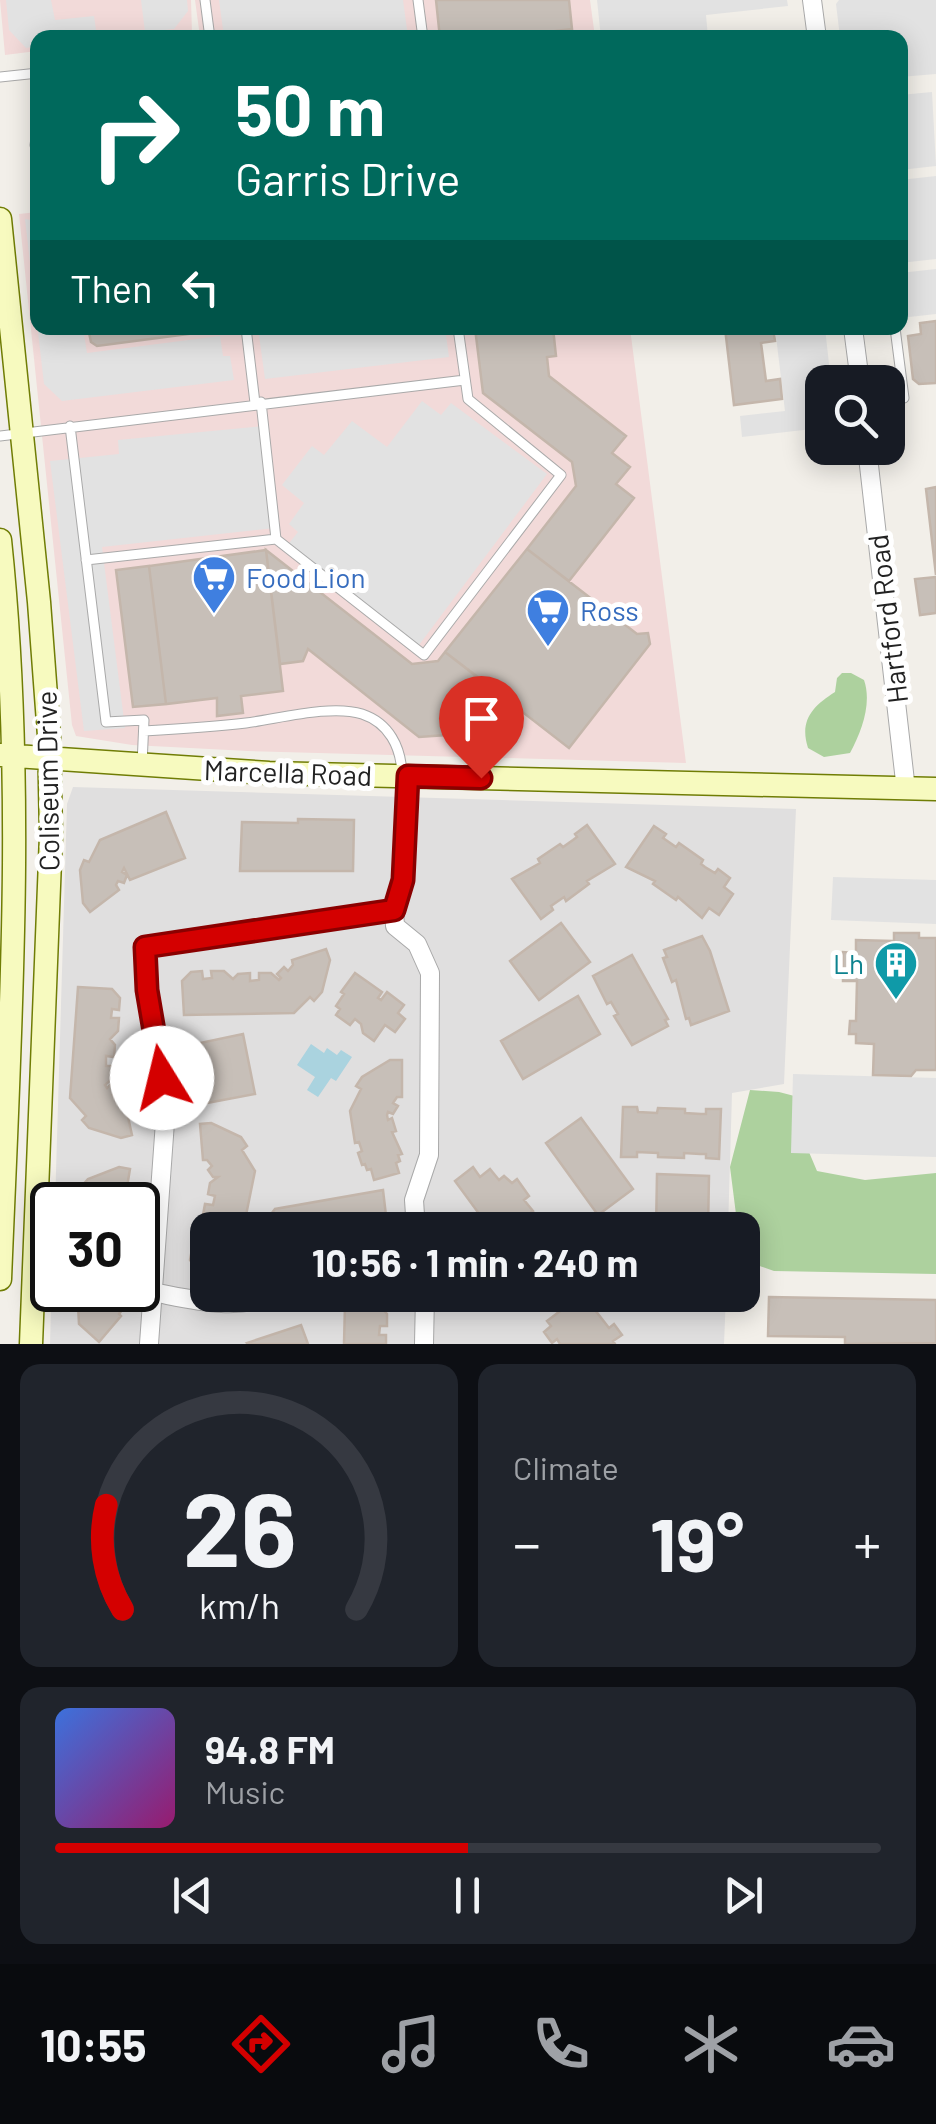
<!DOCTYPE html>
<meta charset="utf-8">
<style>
:root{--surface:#171b24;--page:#20242c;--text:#f1f3f6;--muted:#9ea1a6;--line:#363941;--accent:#d40000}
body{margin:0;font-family:Barlow,sans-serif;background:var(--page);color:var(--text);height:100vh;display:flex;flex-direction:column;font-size:38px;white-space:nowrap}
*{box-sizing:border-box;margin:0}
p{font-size:32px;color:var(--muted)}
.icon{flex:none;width:55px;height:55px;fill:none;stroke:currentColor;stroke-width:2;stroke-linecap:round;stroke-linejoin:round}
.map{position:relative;height:1344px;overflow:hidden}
.sheet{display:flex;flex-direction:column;gap:20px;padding:20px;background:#0d0f14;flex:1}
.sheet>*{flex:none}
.banner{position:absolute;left:30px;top:30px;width:878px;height:305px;border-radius:20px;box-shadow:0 5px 25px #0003;background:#00695c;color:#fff;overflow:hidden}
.controls{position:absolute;left:805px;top:365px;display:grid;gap:20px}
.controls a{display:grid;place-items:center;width:100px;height:100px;border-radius:20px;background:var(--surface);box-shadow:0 5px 25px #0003;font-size:50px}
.speed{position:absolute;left:30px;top:1182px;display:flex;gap:20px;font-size:50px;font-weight:700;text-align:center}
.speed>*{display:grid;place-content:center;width:130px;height:130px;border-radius:50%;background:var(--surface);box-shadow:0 5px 25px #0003;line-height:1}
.speed .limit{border:5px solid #111;border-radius:15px;background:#fff;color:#111}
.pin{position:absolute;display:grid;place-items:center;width:85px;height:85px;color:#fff;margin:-102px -42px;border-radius:50% 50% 50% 0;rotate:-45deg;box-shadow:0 0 10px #0007}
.pin .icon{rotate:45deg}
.me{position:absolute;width:110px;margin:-55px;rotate:351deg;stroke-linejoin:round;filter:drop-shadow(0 0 8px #0008)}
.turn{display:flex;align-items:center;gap:35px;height:210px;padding:0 40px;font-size:45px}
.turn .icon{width:130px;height:130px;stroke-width:2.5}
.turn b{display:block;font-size:70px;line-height:85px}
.then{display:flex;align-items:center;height:95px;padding:0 40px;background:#0003;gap:20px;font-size:38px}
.big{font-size:75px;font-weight:700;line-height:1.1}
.sheet .card{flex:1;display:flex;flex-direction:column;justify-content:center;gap:15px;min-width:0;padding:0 35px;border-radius:20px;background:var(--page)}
.sheet .dial{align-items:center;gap:0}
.dial svg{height:260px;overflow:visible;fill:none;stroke:var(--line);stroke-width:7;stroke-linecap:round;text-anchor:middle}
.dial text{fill:var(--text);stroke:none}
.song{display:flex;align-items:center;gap:30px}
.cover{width:120px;height:120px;border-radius:15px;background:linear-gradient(135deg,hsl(220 70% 55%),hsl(320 70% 35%))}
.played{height:10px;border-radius:5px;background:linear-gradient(90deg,var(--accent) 50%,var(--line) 50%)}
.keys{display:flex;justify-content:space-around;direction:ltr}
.heat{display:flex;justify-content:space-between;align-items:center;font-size:55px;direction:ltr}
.sheet .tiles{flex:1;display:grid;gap:20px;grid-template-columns:1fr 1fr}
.card:last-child{grid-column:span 2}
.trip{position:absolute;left:190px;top:1212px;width:570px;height:100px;border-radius:20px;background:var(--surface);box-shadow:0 5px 25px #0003;font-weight:700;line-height:100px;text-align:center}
.dock{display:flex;height:160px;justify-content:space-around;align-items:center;background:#090b0e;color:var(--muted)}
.dock .icon{width:70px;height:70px}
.dock .on{color:var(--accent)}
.dock b{font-size:45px;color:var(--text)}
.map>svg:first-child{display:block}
.residential{fill:#e0dfdf}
.commercial{fill:#f2dad9}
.forest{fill:#add19e}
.parking{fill:#e2e2e2}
.water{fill:#aad3df}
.building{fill:#c7bfb8;stroke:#c4b6ab;stroke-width:2.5}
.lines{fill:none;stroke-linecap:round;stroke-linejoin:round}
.lane-casing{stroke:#a9a9a9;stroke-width:11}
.street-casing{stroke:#a9a9a9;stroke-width:20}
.secondary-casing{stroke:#707d05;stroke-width:25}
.lane{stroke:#fff;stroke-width:9}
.street{stroke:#fff;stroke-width:18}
.secondary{stroke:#f7fabf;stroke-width:22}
.route-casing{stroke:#8a0000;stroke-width:25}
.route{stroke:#d40000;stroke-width:18}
.labels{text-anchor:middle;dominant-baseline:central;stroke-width:10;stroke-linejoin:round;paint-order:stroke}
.shop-label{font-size:28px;fill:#366cbe;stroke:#fff;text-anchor:start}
.street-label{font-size:28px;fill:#222;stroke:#fff}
.culture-label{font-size:28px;fill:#0d838f;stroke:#fff;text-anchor:end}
</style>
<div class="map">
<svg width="936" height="1344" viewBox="0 0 936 1344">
<rect width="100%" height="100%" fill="#f2efe9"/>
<!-- residential -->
<path class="residential" d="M73,787L796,809L784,1084L732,1093L728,1230H208V1295H726L724,1344H50L52,1272V1290H138V1205H55L67,804Z"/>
<!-- commercial -->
<path class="commercial" d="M0,0H191L192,33L151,38H38L37,51L5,55Z
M195,0H590L595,37H200Z
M37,212L38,328H630L686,763L248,751L132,745L76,736L72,725L19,214Z"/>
<!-- forest -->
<path class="forest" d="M842,673H851L864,680C872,703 862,731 850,753L824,757L808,748C799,720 813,706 835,692L837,678Z
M750,1090L779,1092L802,1098L806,1145L817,1171L865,1180L936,1173V1274L774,1271L748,1262L743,1248L742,1230H738L730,1167Z"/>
<!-- parking -->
<path class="parking" d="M6,0H51L55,20L94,16L97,37L38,38L37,46L26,48L9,30Z
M141,0H187L188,11L174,29L145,32Z
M219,0H403L408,37H224Z
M597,0H787L788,6L706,15L708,37L601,38Z
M839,0H936V74L900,77V38L840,37L836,4Z
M932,92L936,166L900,170V95Z
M936,176V259L900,263V180Z
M25,219L37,221L38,328H83L87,353L220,336L223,356H230L234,380L62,401L44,384Z
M936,269V314L900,318V273Z
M258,328H445L449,357L265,379Z
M775,328H825L831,382H822V407L819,408L821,428L742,437L740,416L785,411Z
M422,401L441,415L451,403L547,474L416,649L286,547L298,532L289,524L304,503L282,485L312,446L324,455L352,421L387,447Z
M264,426L275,528L102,547L125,728L84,731L50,461L119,454L118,440Z
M833,877L936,880V924L831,920Z
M793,1074L936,1078V1157L791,1153Z"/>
<!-- water -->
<path class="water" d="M311,1044L324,1053L327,1048L337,1055L341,1050L352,1057L336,1081L331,1078L318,1097L307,1090L315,1077L297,1065Z"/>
<!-- building -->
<path class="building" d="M436,0H569L572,29L523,35V38H440Z
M936,321V383L919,384L913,379L908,336L921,334L920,323Z
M88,328H234L97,346L91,342Z
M475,328H553L556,356L547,357L549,376L626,436L612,453L630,467L616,484L634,498L569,581L527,549L576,486L572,462L483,393Z
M725,328H773L775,341L761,343L766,381L780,379L782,399L734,405Z
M936,487V575L926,489Z
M527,549L637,634L648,633L650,644L569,748L445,652Z
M266,550L283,691L241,696L243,713L217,716V698L166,704L149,566Z
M266,550L412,664L438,661L445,652L487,684L447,735L419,737L308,649L303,661L280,664Z
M149,566L166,704L133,707L116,570Z
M936,577V613L920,615L915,579Z
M166,812L185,858L130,880L124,868L122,872L127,875L124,883L118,881L116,885L119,890L90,912L83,903L80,870L84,860L89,862L100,840Z
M298,819L354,820L353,871H240L242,822L298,823Z
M587,825L615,864L587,881L589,884L566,901L564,897L551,906L553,910L541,919L512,879L540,863L538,859L560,844L563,847L573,840L577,837L575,834Z
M654,826L666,834L663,838L676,847L679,843L703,860L701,864L705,867L715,873L718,869L730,878L724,887L733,894L719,915L709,908L702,918L678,897L676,900L653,884L655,881L626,867Z
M561,923L590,962L539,1000L510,961Z
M894,933H919V938H936V1070H916L911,1076L873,1075L874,1044L856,1043V1034H849L850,1021H856L857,981H843V952L856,953V940L894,941Z
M702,936L710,951L729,1011L691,1025L689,1018L686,1019L676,980L672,982L663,958L667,957L664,950Z
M326,949L330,960L322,992L314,1001L310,997L294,1013L184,1015L182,981L191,972L202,971L203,979L212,978L211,971H224L233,979L238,974L250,973V981L259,980V973H271L279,980L281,978L277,974L284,967L288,971L293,965L292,960Z
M632,955L668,1019L665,1020L668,1026L632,1045L614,1016L618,1014L611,1002L607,1004L593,976Z
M355,973L382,992L378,998L381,1000L387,992L404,1005L398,1013L405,1019L395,1032L385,1025L374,1041L363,1033L361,1024L355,1019L350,1025L336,1015L340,1009L336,1006L344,994L341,992Z
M78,987L112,989L120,998L119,1010L112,1009L111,1018H119L118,1031L110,1039L115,1045L114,1057L106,1056V1066H113V1078L105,1085L107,1088L111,1084L118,1091L113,1095L118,1100L124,1099L132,1135L121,1138L89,1128L82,1120L86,1116L70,1098Z
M578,996L600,1034L523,1079L501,1041Z
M243,1034L255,1094L207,1103L199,1051L195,1044Z
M390,1060H402V1097H397L393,1103L398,1106L393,1114L388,1112L387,1115L388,1120L392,1118L396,1131L392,1132L402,1154L398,1155L400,1161L396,1163L399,1173L374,1180L371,1169L367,1170L365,1164L362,1165L358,1153L362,1151L359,1142L355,1143L350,1111L361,1089L356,1086L362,1077Z
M623,1107H637L638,1112L657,1113L658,1108L685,1109V1113L701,1114H706V1109H721L719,1159L706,1158V1154H700L684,1153V1158L658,1157V1153L637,1152V1157H621Z
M581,1118L633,1189L598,1215L546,1143Z
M211,1123L241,1137L247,1146L242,1150L255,1171L243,1230H208V1273L198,1271L190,1260L192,1249L200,1251L202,1241L194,1240L196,1228L208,1222L203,1215L205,1204L213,1205L215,1196L208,1194L210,1183L218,1177H213L208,1170L212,1166L207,1160H203L200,1124Z
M119,1167L130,1169L124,1205H74L85,1191L81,1187L88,1179Z
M473,1167L480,1177L490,1169L499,1180L504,1176L512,1183L517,1179L529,1196L524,1200L533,1211L507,1230H491L455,1181Z
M657,1174L709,1176L708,1230H656Z
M383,1190L387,1224L382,1230H368V1227L358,1230H259L275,1209Z
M77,1290H115L116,1303H112V1307L115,1304L122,1310L119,1314L121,1316L99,1342L79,1324L78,1305H74L72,1292Z
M593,1295L601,1306L595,1310L609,1328L614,1324L622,1335L613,1341L615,1344H560L557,1339L552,1343L544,1332L551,1326L547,1321L580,1296L584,1301Z
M769,1297L936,1300V1343L845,1344V1337L768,1336Z
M345,1304L379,1305L387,1314V1326H380L379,1335H386V1344H344Z
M301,1325L308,1344H248L247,1343Z"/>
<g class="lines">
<!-- lane casing -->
<g class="lane-casing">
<path id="lane" d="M205,0L210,38
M418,0L423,38
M0,77L38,73
M38,125L35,145L38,153
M246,328L255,403
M895,328L904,398
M261,402L276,539
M70,426L106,722L144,720L142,765
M0,436L465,380
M86,560L276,539L424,655L561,475L468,399L458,328
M144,731C178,729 212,727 246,723C278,719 331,704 362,714C389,723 401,747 402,774"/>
</g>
<!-- street casing -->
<g class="street-casing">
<path id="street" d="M812,0L817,38
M853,328L860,382
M867,448L906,790
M408,776L403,880L394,910L395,926L417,944L430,973L429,1155L414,1200L416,1230
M152,1292C195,1300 233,1311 276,1295
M149,1344L166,1108L147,989L145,947L263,927L394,910
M424,1344L425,1295"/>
</g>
<!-- secondary casing -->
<g class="secondary-casing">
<path id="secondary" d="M0,219L39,602L49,736L51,835L31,1344
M0,540C26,787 10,1032 0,1279
M0,755L269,773L936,789"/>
</g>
<!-- lane -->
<use href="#lane" class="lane"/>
<!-- street -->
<use href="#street" class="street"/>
<!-- secondary -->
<use href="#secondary" class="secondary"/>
</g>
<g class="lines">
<!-- route casing -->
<g class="route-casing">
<path id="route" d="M162,1078L147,990L145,947L394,910L403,880L408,776L481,778"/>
</g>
<!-- route -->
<use href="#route" class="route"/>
</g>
<!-- icons -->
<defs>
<g id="supermarket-pin" transform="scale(2.25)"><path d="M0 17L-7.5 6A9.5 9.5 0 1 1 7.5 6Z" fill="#3f7fe0" stroke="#fff"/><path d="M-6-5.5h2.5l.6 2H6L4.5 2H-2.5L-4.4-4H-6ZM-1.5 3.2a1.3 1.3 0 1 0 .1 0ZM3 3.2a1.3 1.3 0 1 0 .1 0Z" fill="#fff"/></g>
<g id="building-pin" transform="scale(2.25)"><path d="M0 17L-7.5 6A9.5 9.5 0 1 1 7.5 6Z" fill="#0f9aa8" stroke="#fff"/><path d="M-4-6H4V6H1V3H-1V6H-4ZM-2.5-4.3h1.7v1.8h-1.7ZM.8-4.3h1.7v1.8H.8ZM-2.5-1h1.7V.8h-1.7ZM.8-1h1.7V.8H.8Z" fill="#fff"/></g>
</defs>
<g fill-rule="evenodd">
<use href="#supermarket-pin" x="214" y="577"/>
<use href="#supermarket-pin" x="548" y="610"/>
<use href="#building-pin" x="896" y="963"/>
</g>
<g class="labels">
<!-- shop labels -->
<g class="shop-label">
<text x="246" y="577">Food Lion</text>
<text x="580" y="610">Ross</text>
</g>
<!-- street labels -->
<g class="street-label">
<text transform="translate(887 619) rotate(-97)">Hartford Road</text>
<text transform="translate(288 772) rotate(2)">Marcella Road</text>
<text transform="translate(47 781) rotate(-91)">Coliseum Drive</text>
</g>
<!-- culture labels -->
<g class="culture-label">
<text x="864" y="963">Lh</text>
</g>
</g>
</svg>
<div class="controls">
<a><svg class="icon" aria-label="search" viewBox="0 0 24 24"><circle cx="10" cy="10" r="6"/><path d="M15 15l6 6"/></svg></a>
</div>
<div class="speed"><div class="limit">30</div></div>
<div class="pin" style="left:481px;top:778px;background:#d93025"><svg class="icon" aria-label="arrive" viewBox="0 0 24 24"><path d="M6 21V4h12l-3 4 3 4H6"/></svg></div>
<svg class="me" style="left:162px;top:1078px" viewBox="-20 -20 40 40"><circle r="19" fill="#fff"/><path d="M0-13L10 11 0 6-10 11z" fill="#d40000"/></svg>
<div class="trip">10:56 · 1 min · 240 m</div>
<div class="banner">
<div class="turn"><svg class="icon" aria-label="right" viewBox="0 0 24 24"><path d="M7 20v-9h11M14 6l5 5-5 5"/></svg><div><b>50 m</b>Garris Drive</div></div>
<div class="then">Then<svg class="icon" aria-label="left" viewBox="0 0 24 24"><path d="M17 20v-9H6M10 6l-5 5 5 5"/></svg></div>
</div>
</div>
<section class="sheet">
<div class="tiles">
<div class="card dial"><svg viewBox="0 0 100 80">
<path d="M14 69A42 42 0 1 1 86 69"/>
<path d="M14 69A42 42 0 0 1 9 37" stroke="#d40000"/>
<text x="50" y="56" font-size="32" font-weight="700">26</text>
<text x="50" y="72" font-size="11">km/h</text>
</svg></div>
<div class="card"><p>Climate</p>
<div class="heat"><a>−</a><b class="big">19°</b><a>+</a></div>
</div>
<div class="card">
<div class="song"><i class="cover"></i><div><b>94.8 FM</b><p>Music</p></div></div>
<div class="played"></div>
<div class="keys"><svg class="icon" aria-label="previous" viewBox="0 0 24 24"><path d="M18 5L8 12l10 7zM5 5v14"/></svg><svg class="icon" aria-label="pause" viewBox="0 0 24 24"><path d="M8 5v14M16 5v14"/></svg><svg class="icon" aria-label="next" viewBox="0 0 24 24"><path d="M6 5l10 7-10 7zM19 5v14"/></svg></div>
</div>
</div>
</section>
<nav class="dock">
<b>10:55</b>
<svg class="icon on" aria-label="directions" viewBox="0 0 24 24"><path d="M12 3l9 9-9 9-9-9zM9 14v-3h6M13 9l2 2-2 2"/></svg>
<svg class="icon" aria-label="music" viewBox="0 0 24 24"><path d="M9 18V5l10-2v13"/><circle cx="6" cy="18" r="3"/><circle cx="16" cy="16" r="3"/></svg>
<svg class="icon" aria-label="phone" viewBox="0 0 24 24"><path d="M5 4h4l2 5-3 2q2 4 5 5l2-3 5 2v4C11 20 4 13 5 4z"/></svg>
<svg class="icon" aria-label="climate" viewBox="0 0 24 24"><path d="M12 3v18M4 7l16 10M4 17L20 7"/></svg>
<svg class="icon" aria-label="car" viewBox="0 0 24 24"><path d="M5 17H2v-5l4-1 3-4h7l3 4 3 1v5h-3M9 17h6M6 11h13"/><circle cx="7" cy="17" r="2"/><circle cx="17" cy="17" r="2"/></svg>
</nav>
